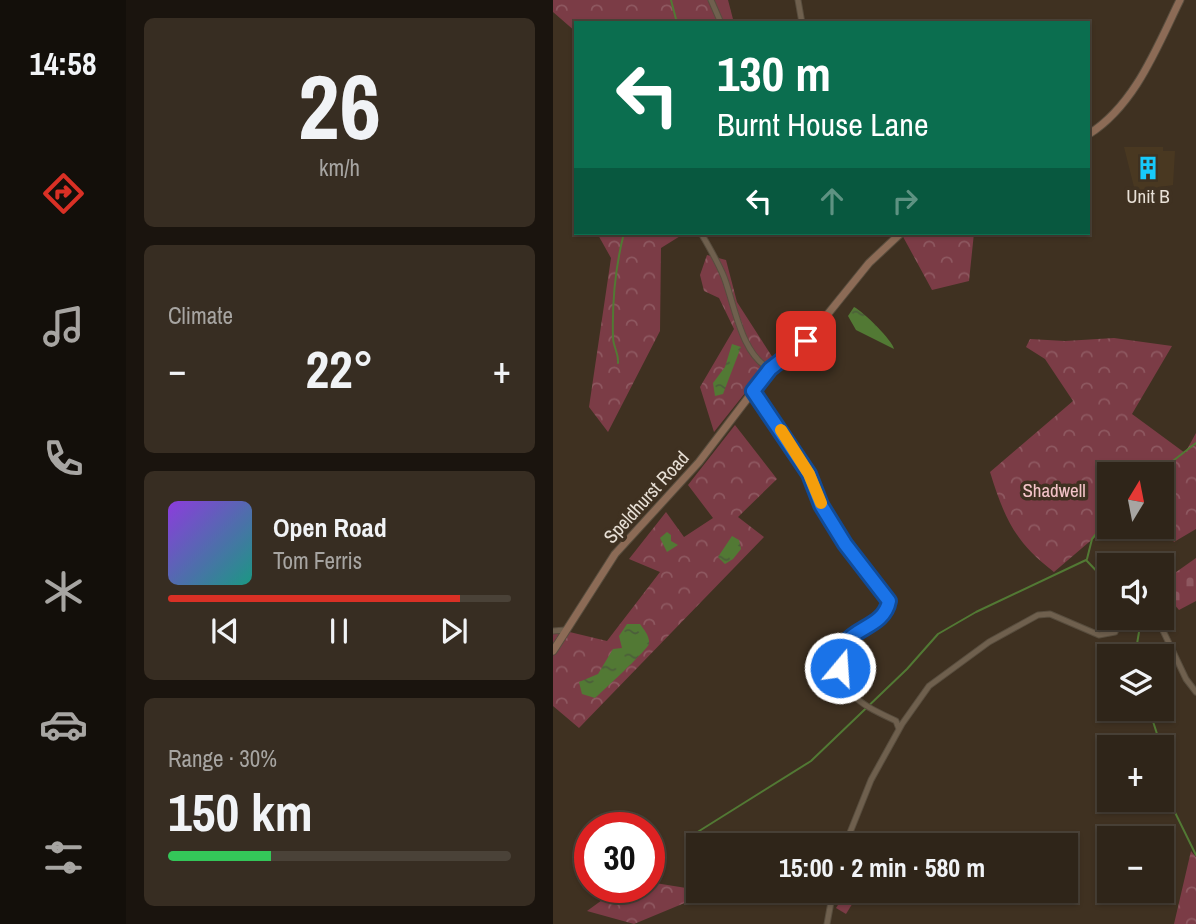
<!DOCTYPE html>
<meta charset="utf-8">
<style>
:root{--surface:#2f2519;--page:#372d22;--text:#f1f3f6;--muted:#a7a5a2;--line:#4a4238;--accent:#d93025}
body{margin:0;font-family:"Archivo Narrow",sans-serif;background:var(--page);color:var(--text);height:100vh;display:flex;flex-direction:column;font-size:26px;white-space:nowrap}
*{box-sizing:border-box;margin:0}
p{font-size:23px;color:var(--muted)}
.icon{flex:none;width:38px;height:38px;fill:none;stroke:currentColor;stroke-width:2;stroke-linecap:round;stroke-linejoin:round}
.map{position:relative;flex:1;overflow:hidden}
.details{display:flex;flex-direction:column;gap:18px;padding:18px;background:#1a140e;width:427px}
.details>*{flex:none}
.top-card{position:absolute;left:21px;top:21px;width:516px;height:214px;border-radius:0px;box-shadow:0 2px 5px #0004,0 0 0 2px var(--line);background:#0b6e4f;color:#fff;overflow:hidden}
.needle{width:46px;rotate:10deg}
.fabs{position:absolute;left:544px;top:462px;display:grid;gap:14px}
.fabs a{display:grid;place-items:center;width:77px;height:77px;border-radius:0px;background:var(--surface);box-shadow:0 2px 5px #0004,0 0 0 2px var(--line);font-size:35px}
.speed{position:absolute;left:21px;top:812px;display:flex;gap:14px;font-size:35px;font-weight:700;text-align:center}
.speed>*{display:grid;place-content:center;width:91px;height:91px;border-radius:50%;background:var(--surface);box-shadow:0 2px 5px #0004,0 0 0 2px var(--line);line-height:1}
.speed .limit{border:10px solid #d22;background:#fff;color:#111}
.pin{position:absolute;display:grid;place-items:center;width:60px;height:60px;color:#fff;margin:-30px;border-radius:14px;box-shadow:0 4px 10px #0006}
.me{position:absolute;width:77px;margin:-38px;rotate:18deg;stroke-linejoin:round;filter:drop-shadow(0 0 5px #0008)}
.turn{display:flex;align-items:center;gap:24px;height:147px;padding:0 28px;font-size:32px}
.turn .icon{width:91px;height:91px;stroke-width:2.5}
.turn b{display:block;font-size:49px;line-height:60px}
.lanes{display:flex;align-items:center;height:66px;padding:0 28px;background:#0003;justify-content:center;gap:35px;direction:ltr}
.lanes .off{opacity:.35}
.big{font-size:52px;font-weight:700;line-height:1.1}
.details .card{flex:1;display:flex;flex-direction:column;justify-content:center;gap:10px;min-width:0;padding:0 24px;border-radius:10px;background:var(--page)}
.details .dial{align-items:center;gap:0}
.dial b{font-size:91px;line-height:1}
.song{display:flex;align-items:center;gap:21px}
.cover{width:84px;height:84px;border-radius:10px;background:linear-gradient(135deg,hsl(270 70% 55%),hsl(170 70% 35%))}
.played{height:7px;border-radius:4px;background:linear-gradient(90deg,var(--accent) 85%,var(--line) 85%)}
.keys{display:flex;justify-content:space-around;direction:ltr}
.heat{display:flex;justify-content:space-between;align-items:center;font-size:38px;direction:ltr}
.charge{height:10px;border-radius:5px;background:linear-gradient(90deg,#34c759 30%,var(--line) 0)}
.trip{position:absolute;left:133px;top:833px;width:392px;height:70px;border-radius:0px;background:var(--surface);box-shadow:0 2px 5px #0004,0 0 0 2px var(--line);font-weight:700;line-height:70px;text-align:center}
main{display:flex;flex:1;min-height:0}
.dock{display:flex;flex-direction:column;width:126px;justify-content:space-around;align-items:center;background:#130f0a;color:var(--muted)}
.dock .icon{width:49px;height:49px}
.dock .current{color:var(--accent)}
.dock b{font-size:32px;color:var(--text)}
.map>svg:first-child{display:block}
.built{fill:#493821}
.forest{fill:url(#forest-crowns)}
.cemetery{fill:url(#cemetery-stones)}
.garden{fill:#7b3c46}
.water{fill:url(#water-ripples)}
.lines{fill:none;stroke-linecap:round;stroke-linejoin:round}
.stream{stroke:#527934;stroke-width:2}
.street-casing{stroke:#584d3e;stroke-width:7}
.secondary-casing{stroke:#584d3e;stroke-width:9}
.street{stroke:#6f604e;stroke-width:5}
.secondary{stroke:#8c6b56;stroke-width:7}
.route-casing{stroke:#114b97;stroke-width:18}
.route{stroke:#1a73e8;stroke-width:12}
.slow{stroke:#f59e0b;stroke-width:12}
.labels{text-anchor:middle;dominant-baseline:central;stroke-width:7;stroke-linejoin:round;paint-order:stroke}
.poi-label{font-size:19px;fill:#e8e0d6;stroke:#3f3121}
.park-label{font-size:19px;fill:#f4c4c9;stroke:#3f3121}
.street-label{font-size:19px;fill:#e8e0d6;stroke:#3f3121}
</style>
<main>
<nav class="dock">
<b>14:58</b>
<svg class="icon current" aria-label="directions" viewBox="0 0 24 24"><path d="M12 3l9 9-9 9-9-9zM9 14v-3h6M13 9l2 2-2 2"/></svg>
<svg class="icon" aria-label="music" viewBox="0 0 24 24"><path d="M9 18V5l10-2v13"/><circle cx="6" cy="18" r="3"/><circle cx="16" cy="16" r="3"/></svg>
<svg class="icon" aria-label="phone" viewBox="0 0 24 24"><path d="M5 4h4l2 5-3 2q2 4 5 5l2-3 5 2v4C11 20 4 13 5 4z"/></svg>
<svg class="icon" aria-label="climate" viewBox="0 0 24 24"><path d="M12 3v18M4 7l16 10M4 17L20 7"/></svg>
<svg class="icon" aria-label="car" viewBox="0 0 24 24"><path d="M5 17H2v-5l4-1 3-4h7l3 4 3 1v5h-3M9 17h6M6 11h13"/><circle cx="7" cy="17" r="2"/><circle cx="17" cy="17" r="2"/></svg>
<svg class="icon" aria-label="filters" viewBox="0 0 24 24"><path d="M4 7h16M4 17h16"/><circle cx="9" cy="7" r="2"/><circle cx="15" cy="17" r="2"/></svg>
</nav>
<section class="details">
<div class="card dial"><b>26</b><p>km/h</p></div>
<div class="card"><p>Climate</p>
<div class="heat"><a>−</a><b class="big">22°</b><a>+</a></div>
</div>
<div class="card">
<div class="song"><i class="cover"></i><div><b>Open Road</b><p>Tom Ferris</p></div></div>
<div class="played"></div>
<div class="keys"><svg class="icon" aria-label="previous" viewBox="0 0 24 24"><path d="M18 5L8 12l10 7zM5 5v14"/></svg><svg class="icon" aria-label="pause" viewBox="0 0 24 24"><path d="M8 5v14M16 5v14"/></svg><svg class="icon" aria-label="next" viewBox="0 0 24 24"><path d="M6 5l10 7-10 7zM19 5v14"/></svg></div>
</div>
<div class="card"><p>Range · 30%</p><b class="big">150 km</b><div class="charge"></div></div>
</section>
<div class="map">
<svg width="643" height="924" viewBox="0 0 643 924">
<defs>
<pattern id="forest-crowns" width="20" height="18" patternUnits="userSpaceOnUse" patternTransform="scale(1.75)"><rect width="20" height="18" fill="#7b3c46"/><path d="M2 6a3 3 0 1 1 6 0M12 15a3 3 0 1 1 6 0" fill="none" stroke="#8e5860"/></pattern>
<pattern id="cemetery-stones" width="16" height="16" patternUnits="userSpaceOnUse" patternTransform="scale(1.75)"><rect width="16" height="16" fill="#7b3c46"/><path d="M2 7V4a2 2 0 0 1 4 0v3zM10 15v-3a2 2 0 0 1 4 0v3z" fill="#8e5860"/></pattern>
<pattern id="water-ripples" width="26" height="14" patternUnits="userSpaceOnUse" patternTransform="scale(1.75)"><rect width="26" height="14" fill="#527934"/><path d="M2 4q2-2 4 0t4 0M15 11q2-2 4 0t4 0" fill="none" stroke="#4c5e3a"/></pattern>
</defs>
<rect width="100%" height="100%" fill="#3f3121"/>
<!-- built -->
<path class="built" d="M571,147H610V151H622L620,185L582,191Z"/>
<!-- forest -->
<path class="forest" d="M0,0H175L181,23H23V32L0,12Z
M44,233H132L108,248L107,331L55,432L36,407L58,258Z
M348,233H421L416,281L379,290Z
M154,255L173,260L184,302L220,358L161,432L147,387L181,329L166,298L151,291L147,275Z
M561,338L619,346L579,414L632,453L643,433V529L621,542L609,521V474H556V525L501,572C462,543 451,517 437,472L520,401L492,359L473,347L477,339L512,341Z
M182,425L224,479L185,517L211,537L26,728L0,706V628L54,641L107,572L76,559L113,512L131,537L160,518L135,485Z
M638,851L643,857V924H621Z
M96,882L158,892L81,924L34,911L67,887H96Z"/>
<!-- cemetery -->
<path class="cemetery" d="M643,558V601L626,610L609,590V582Z"/>
<!-- garden -->
<path class="garden" d="M294,891L306,893L293,914L283,908Z"/>
<!-- water -->
<path class="water" d="M301,307C310,311 340,341 341,349L303,330L295,316Z
M179,344L188,347L170,394L162,396L160,383L172,367Z
M114,532L118,535V541L125,545L114,552L107,538Z
M179,536L186,540L188,549L180,559L172,564L165,557Z
M74,624H87C91,630 97,636 96,644C95,649 49,692 42,698L29,694L26,682L45,674L60,649L69,648L66,636Z"/>
<g class="lines">
<!-- stream -->
<path class="stream" d="M118,0L123,19L128,23
M65,363C66,353 60,347 60,337C59,301 62,268 71,233
M603,474L643,443
M534,559L539,539L556,518
M581,618L587,626L582,656
M596,709L605,737L604,747
M609,786L643,855
M135,838L258,761L354,669L385,634L423,612L533,560L556,584"/>
<!-- street casing -->
<g class="street-casing">
<path id="street" d="M158,0L168,23
M245,0L249,23
M148,233C156,247 165,262 171,277C182,306 188,354 217,369
M200,391L256,474L268,505L292,544L336,601C331,626 297,629 285,653C291,698 306,703 343,721L346,729
M604,618L633,679L643,692
M0,631L12,630
M292,845L318,780L349,724L376,686L436,642L485,615L497,614L546,635L562,632L568,618
M274,924L280,891"/>
</g>
<!-- secondary casing -->
<g class="secondary-casing">
<path id="secondary" d="M536,134C582,105 604,47 627,0
M0,651L62,554L146,462L217,369L253,341L316,263L348,233"/>
</g>
<!-- street -->
<use href="#street" class="street"/>
<!-- secondary -->
<use href="#secondary" class="secondary"/>
</g>
<g class="lines">
<!-- route casing -->
<g class="route-casing">
<path id="route" d="M253,341L217,369L200,391L256,474L268,505L292,544L336,601C330,634 281,625 287,668"/>
</g>
<!-- route -->
<use href="#route" class="route"/>
<!-- slow -->
<path class="slow" d="M228,430L256,474L268,503"/>
</g>
<!-- icons -->
<defs>
<g id="building-bare" transform="scale(1.89)"><path d="M-4-6H4V6H1V3H-1V6H-4ZM-2.5-4.3h1.7v1.8h-1.7ZM.8-4.3h1.7v1.8H.8ZM-2.5-1h1.7V.8h-1.7ZM.8-1h1.7V.8H.8Z" fill="#17cafb" stroke="#3f3121" stroke-width="2.5" paint-order="stroke"/></g>
</defs>
<g fill-rule="evenodd">
<use href="#building-bare" x="595" y="168"/>
</g>
<g class="labels">
<!-- poi labels -->
<g class="poi-label">
<text x="595" y="196">Unit B</text>
</g>
<!-- park labels -->
<g class="park-label">
<text x="501" y="490">Shadwell</text>
</g>
<!-- street labels -->
<g class="street-label">
<text transform="translate(93 497) rotate(-48)">Speldhurst Road</text>
</g>
</g>
</svg>
<div class="fabs">
<a><svg class="needle" viewBox="-14 -14 28 28"><path d="M0-13l5 13h-10z" fill="#e53935"/><path d="M0 13l5-13h-10z" fill="#a7a5a2"/></svg></a>
<a><svg class="icon" aria-label="sound" viewBox="0 0 24 24"><path d="M4 9h4l5-4v14l-5-4H4zM17 9q2 3 0 6"/></svg></a>
<a><svg class="icon" aria-label="layers" viewBox="0 0 24 24"><path d="M12 4l9 5-9 5-9-5zM3 14l9 5 9-5"/></svg></a>
<a>+</a>
<a>−</a>
</div>
<div class="speed"><div class="limit">30</div></div>
<div class="pin" style="left:253px;top:341px;background:#d93025"><svg class="icon" aria-label="arrive" viewBox="0 0 24 24"><path d="M6 21V4h12l-3 4 3 4H6"/></svg></div>
<svg class="me" style="left:287px;top:668px" viewBox="-20 -20 40 40"><circle r="17" fill="#1a73e8" stroke="#fff" stroke-width="3"/><path d="M0-11L8 9 0 5-8 9z" fill="#fff"/></svg>
<div class="trip">15:00 · 2 min · 580 m</div>
<div class="top-card">
<div class="turn"><svg class="icon" aria-label="left" viewBox="0 0 24 24"><path d="M17 20v-9H6M10 6l-5 5 5 5"/></svg><div><b>130 m</b>Burnt House Lane</div></div>
<div class="lanes"><svg class="icon" aria-label="left" viewBox="0 0 24 24"><path d="M17 20v-9H6M10 6l-5 5 5 5"/></svg><svg class="icon off" aria-label="ahead" viewBox="0 0 24 24"><path d="M12 20V5M6 11l6-6 6 6"/></svg><svg class="icon off" aria-label="right" viewBox="0 0 24 24"><path d="M7 20v-9h11M14 6l5 5-5 5"/></svg></div>
</div>
</div>
</main>
